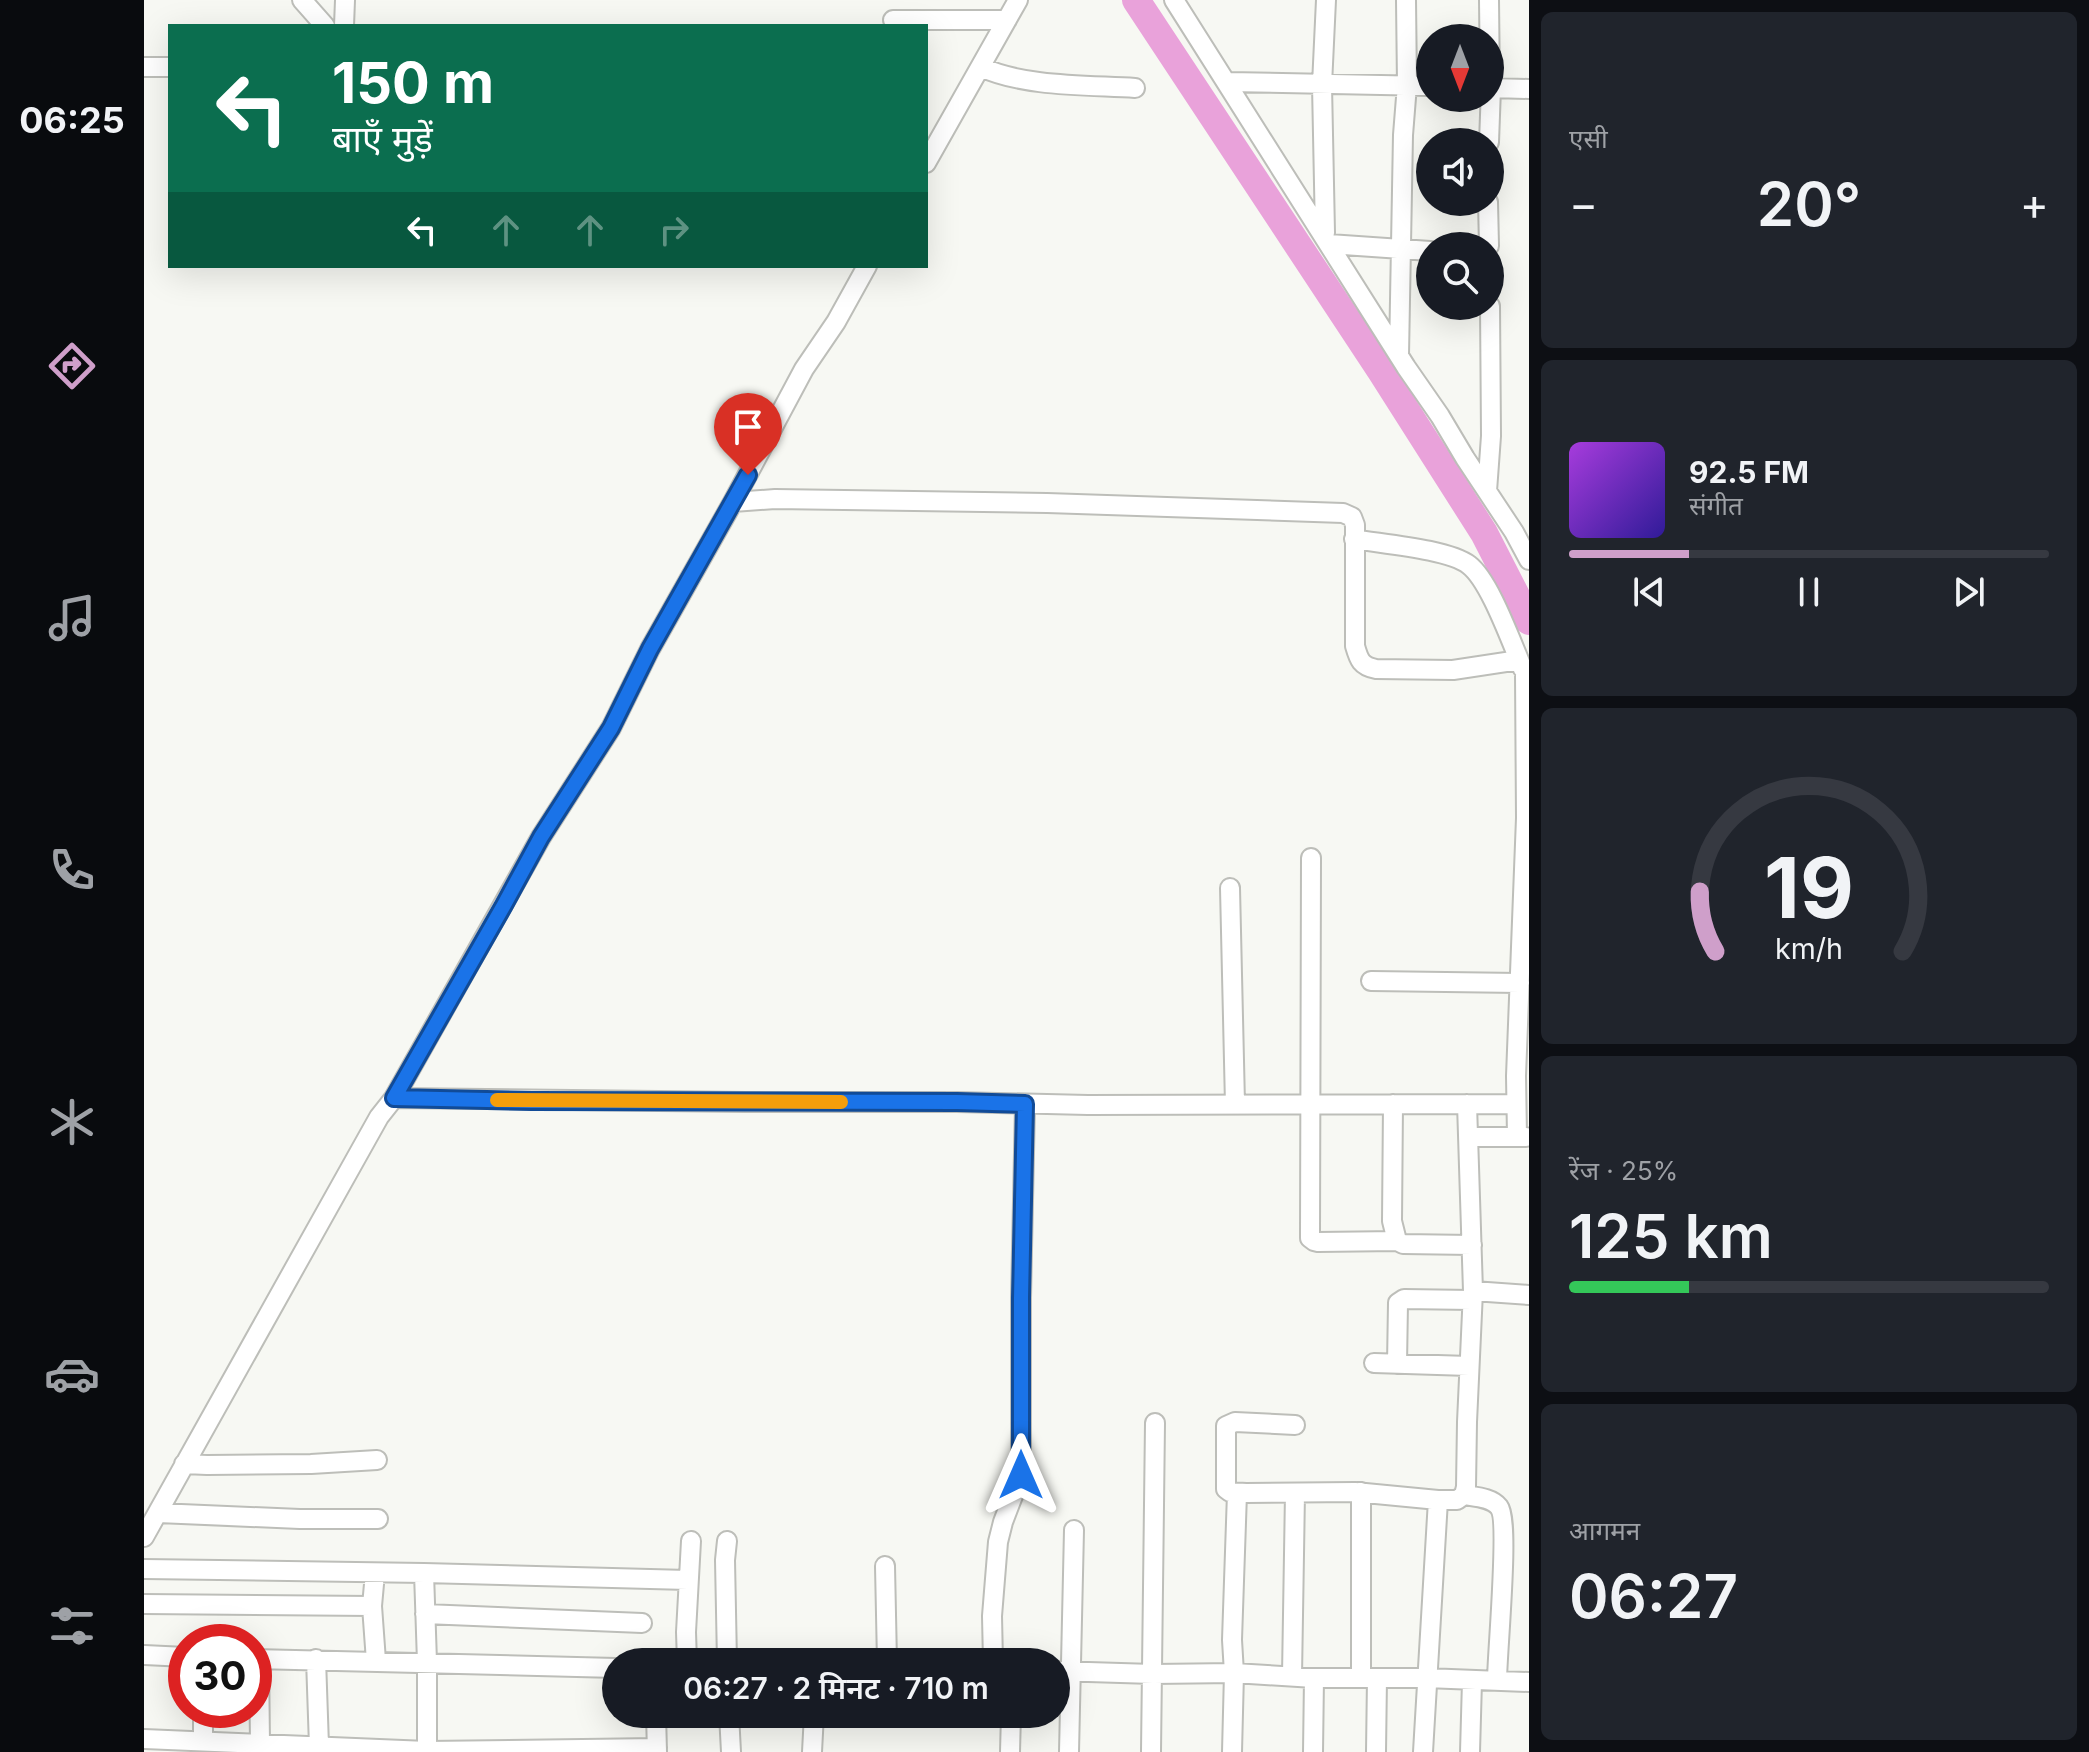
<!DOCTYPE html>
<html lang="hi">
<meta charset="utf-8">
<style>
:root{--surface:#171b24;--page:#20242c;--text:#f1f3f6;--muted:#9ea1a6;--line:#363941;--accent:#cf9fca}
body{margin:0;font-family:Inter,"Noto Sans Devanagari",sans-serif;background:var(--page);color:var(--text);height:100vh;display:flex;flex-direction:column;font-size:30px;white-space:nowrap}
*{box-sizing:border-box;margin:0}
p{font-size:26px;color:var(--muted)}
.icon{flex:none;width:44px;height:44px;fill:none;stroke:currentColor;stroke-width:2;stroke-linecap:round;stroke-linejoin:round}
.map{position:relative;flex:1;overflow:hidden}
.sheet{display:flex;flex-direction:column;gap:12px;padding:12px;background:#0d0f14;width:560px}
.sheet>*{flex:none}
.top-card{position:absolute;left:24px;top:24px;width:760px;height:244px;border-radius:0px;box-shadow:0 8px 32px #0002;background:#0b6e4f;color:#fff;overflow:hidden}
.needle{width:52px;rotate:180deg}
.fabs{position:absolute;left:1272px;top:24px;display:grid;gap:16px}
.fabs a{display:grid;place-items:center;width:88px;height:88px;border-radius:50%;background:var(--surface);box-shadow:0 8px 32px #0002;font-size:40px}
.speed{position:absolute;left:24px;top:1624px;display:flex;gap:16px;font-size:40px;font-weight:700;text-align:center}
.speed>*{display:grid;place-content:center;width:104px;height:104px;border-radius:50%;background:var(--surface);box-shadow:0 8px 32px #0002;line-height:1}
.speed .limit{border:12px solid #d22;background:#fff;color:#111}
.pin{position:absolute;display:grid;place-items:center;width:68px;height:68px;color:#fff;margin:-82px -34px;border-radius:50% 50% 50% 0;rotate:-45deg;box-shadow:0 0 8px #0007}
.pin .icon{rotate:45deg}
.me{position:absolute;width:88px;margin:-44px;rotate:0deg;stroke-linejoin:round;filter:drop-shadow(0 0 6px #0008)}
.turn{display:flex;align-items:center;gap:28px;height:168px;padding:0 32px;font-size:36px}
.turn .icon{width:104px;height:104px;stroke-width:2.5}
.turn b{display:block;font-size:56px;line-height:68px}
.lanes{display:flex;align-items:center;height:76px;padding:0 32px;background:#0003;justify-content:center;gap:40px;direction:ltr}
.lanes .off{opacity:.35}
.big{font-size:60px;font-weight:600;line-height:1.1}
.sheet .tile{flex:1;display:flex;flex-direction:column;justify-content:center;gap:12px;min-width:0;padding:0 28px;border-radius:12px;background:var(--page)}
.sheet .dial{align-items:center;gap:0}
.dial svg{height:208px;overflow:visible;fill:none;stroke:var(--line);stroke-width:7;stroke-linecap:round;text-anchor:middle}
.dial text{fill:var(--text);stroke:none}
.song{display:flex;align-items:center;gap:24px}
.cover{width:96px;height:96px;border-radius:12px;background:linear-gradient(135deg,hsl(280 70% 55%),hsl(250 70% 35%))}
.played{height:8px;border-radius:4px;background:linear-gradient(90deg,var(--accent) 25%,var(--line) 25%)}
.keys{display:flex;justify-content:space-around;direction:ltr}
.heat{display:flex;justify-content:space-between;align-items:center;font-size:44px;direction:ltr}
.charge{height:12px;border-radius:6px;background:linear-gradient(90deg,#34c759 25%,var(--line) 0)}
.trip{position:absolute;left:458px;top:1648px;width:468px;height:80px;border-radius:40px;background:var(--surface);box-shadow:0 8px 32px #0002;font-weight:600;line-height:80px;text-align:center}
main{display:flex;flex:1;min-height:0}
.dock{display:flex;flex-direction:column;width:144px;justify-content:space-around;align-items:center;background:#090b0e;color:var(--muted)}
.dock .icon{width:56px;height:56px}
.dock .current{color:var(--accent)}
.dock b{font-size:36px;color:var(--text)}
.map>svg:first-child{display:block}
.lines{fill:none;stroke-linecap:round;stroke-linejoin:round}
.river{stroke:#e9a2da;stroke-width:28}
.minor-casing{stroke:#bdbeb9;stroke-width:22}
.minor{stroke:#fff;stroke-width:18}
.route-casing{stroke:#114b97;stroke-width:20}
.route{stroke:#1a73e8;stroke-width:14}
.slow{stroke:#f59e0b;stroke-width:14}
</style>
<main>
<nav class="dock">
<b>06:25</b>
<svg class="icon current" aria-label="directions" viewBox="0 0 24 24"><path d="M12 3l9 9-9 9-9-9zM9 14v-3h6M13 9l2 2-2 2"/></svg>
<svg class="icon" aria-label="music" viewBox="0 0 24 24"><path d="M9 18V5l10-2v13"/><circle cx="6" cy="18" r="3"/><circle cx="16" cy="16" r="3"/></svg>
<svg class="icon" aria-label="phone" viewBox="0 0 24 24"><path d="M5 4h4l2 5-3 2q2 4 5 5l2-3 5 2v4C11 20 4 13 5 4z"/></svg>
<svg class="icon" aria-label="climate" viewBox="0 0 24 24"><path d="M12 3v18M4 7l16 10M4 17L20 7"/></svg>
<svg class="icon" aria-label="car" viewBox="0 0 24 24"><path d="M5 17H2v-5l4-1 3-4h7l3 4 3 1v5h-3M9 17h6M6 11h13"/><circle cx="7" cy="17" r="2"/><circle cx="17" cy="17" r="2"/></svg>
<svg class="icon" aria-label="filters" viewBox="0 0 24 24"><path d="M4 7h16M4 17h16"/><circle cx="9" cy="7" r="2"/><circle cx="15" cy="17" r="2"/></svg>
</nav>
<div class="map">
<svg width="1385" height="1752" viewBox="0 0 1385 1752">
<rect width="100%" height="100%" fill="#f7f8f3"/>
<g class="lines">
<!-- river -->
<path class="river" d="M992,0L1237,371L1340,533L1385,621"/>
<!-- minor casing -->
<g class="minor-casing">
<path id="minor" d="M158,0L181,26
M1030,0L1262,367L1296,416L1321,458L1370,532L1385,560
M1345,0L1346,88
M749,20H863
M200,26L201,0
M0,67H26
M837,67C880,87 943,85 991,88
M1084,82L1286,86
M1345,142L1347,88L1385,89
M782,163L874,0
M1344,202L1345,246
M1181,233L1178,85L1182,0
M1185,244L1286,251
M1255,355L1259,135L1263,85L1262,0
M1343,491L1347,436L1346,306
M589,502L631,499L903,503L1199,513L1208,517L1211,525V646C1215,660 1217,666 1232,669L1309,670L1375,660
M1210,539C1238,544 1304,549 1325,565C1346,581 1367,642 1379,669
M1167,858L1166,1238L1170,1241L1174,1242L1253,1241
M1086,888L1091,1104
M1227,981L1376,983
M250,1098L601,1102H813L944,1105L1372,1104
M1249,1104L1248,1221L1253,1241L1259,1244L1328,1245
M1373,1136L1372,1076L1382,818L1381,674
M1325,1137H1382
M1329,1291L1385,1295
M1230,1363L1325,1366
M1253,1364L1254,1303L1260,1299L1328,1300
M1151,1425L1091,1422L1082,1426V1489L1086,1492L1102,1493L1211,1492L1294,1500H1313L1320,1495L1322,1487L1323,1422L1329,1291L1323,1104
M40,1464L63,1465L167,1464L233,1460
M1320,1495C1331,1497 1347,1497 1355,1507C1366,1521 1353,1653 1353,1681
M14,1513L156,1519H234
M0,1537L235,1117L250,1098L397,837L467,728L506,649L589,502L660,369L692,322L723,266
M583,1541L581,1560L583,1662
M741,1566L743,1662
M0,1569L280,1573L544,1580
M231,1573L228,1606L232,1661
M280,1573L283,1662V1751
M0,1604L228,1606
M281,1614L498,1623
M0,1655L42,1657
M110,1659L472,1668
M115,1659L116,1744
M172,1659L175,1746
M543,1662L542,1632L547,1541
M849,1662L848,1616L854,1542L859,1522L877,1475V1298L881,1104
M912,1671L1009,1674L1090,1673L1170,1678H1282L1385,1682
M1148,1676L1151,1493
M1217,1678V1492
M59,1710V1741
M512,1714L513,1752
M585,1714L587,1752
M0,1739L283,1751L513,1748
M668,1752L670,1714
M866,1752L867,1714
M925,1752L930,1530
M1007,1752L1011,1423
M1088,1752L1090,1673L1088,1640L1093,1493
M1169,1752L1170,1678
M1232,1752L1233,1678
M1279,1752L1294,1500
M1326,1752L1328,1681"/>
</g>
<!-- minor -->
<use href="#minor" class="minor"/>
</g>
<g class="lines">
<!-- route casing -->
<g class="route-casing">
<path id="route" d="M604,475L506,649L467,728L397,837L360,905L250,1098L388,1101L813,1102L881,1104L877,1298V1475"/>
</g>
<!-- route -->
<use href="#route" class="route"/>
<!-- slow -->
<path class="slow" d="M353,1100L697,1102"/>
</g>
</svg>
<div class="fabs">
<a><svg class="needle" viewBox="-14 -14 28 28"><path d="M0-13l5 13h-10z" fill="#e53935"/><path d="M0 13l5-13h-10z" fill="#9ea1a6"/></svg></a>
<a><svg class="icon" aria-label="sound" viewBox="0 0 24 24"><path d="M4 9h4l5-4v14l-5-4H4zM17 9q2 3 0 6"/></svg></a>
<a><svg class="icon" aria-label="search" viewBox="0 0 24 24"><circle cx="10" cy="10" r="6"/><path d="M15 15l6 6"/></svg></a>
</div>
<div class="speed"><div class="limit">30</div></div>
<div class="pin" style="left:604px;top:475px;background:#d93025"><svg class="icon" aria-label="arrive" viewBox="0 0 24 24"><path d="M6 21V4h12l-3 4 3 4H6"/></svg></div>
<svg class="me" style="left:877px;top:1475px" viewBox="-20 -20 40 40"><path d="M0-17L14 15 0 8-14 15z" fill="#1a73e8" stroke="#fff" stroke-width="4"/></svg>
<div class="trip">06:27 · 2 मिनट · 710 m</div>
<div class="top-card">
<div class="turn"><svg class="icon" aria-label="left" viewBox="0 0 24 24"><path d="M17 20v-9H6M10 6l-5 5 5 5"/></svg><div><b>150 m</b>बाएँ मुड़ें</div></div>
<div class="lanes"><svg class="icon" aria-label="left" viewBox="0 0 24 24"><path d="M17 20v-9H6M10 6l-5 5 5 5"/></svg><svg class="icon off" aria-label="ahead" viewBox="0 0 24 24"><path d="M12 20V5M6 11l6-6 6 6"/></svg><svg class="icon off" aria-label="ahead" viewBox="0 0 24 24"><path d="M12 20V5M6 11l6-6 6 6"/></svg><svg class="icon off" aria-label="right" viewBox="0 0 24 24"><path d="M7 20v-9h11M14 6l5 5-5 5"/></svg></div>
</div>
</div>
<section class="sheet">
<div class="tile"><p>एसी</p>
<div class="heat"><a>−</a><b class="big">20°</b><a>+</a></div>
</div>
<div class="tile">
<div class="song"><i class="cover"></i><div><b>92.5 FM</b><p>संगीत</p></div></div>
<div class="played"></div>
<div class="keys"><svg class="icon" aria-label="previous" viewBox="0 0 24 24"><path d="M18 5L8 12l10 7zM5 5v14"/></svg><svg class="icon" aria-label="pause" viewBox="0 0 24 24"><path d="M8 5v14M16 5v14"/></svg><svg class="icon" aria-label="next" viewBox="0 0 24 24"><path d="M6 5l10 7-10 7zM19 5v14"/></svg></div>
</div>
<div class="tile dial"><svg viewBox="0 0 100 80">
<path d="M14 69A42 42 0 1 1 86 69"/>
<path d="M14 69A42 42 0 0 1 8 46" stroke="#cf9fca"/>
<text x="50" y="56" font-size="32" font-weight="700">19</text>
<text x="50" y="72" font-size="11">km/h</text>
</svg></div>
<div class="tile"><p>रेंज · 25%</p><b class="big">125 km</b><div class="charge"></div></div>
<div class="tile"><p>आगमन</p><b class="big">06:27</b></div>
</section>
</main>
